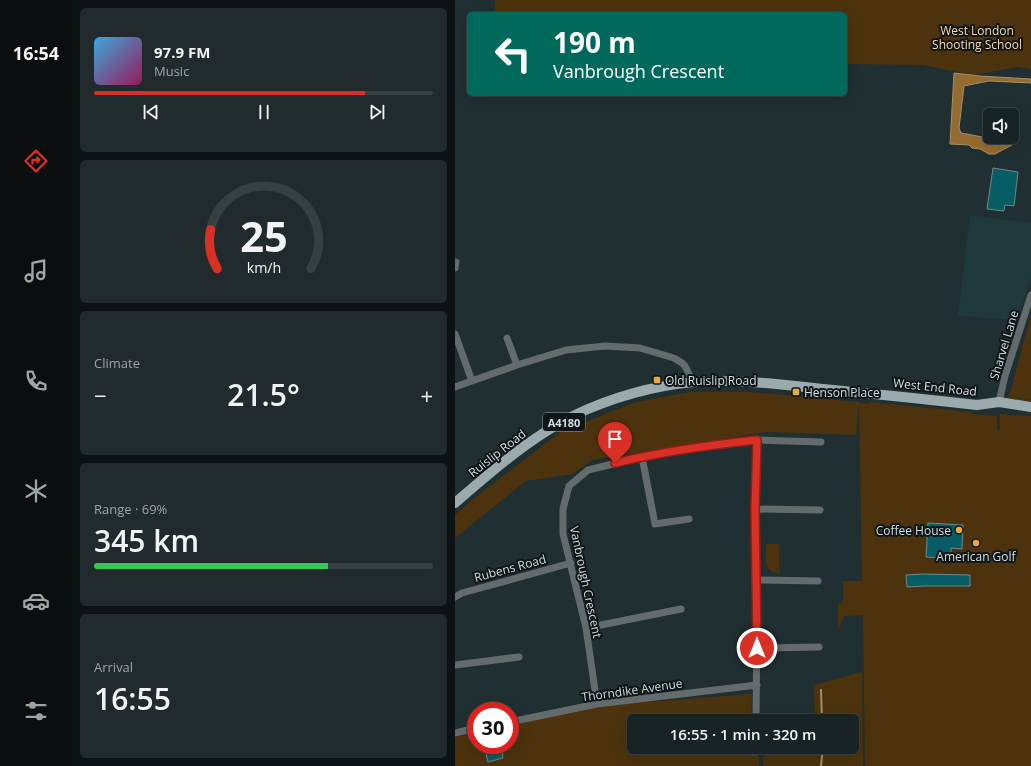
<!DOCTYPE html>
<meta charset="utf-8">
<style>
:root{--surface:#182325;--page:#212b2d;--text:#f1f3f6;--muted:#9fa4a7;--line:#364042;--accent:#d93025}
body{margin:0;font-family:"Open Sans",sans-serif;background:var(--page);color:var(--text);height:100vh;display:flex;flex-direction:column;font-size:15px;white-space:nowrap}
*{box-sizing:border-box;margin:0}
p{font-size:13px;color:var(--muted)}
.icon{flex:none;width:22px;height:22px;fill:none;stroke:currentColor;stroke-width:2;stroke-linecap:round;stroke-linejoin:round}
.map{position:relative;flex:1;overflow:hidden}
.sheet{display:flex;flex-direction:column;gap:8px;padding:8px;background:#0d1314;width:383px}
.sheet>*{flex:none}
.banner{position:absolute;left:12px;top:12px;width:380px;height:84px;border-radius:6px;box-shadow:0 4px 16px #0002,0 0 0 1px var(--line);background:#00695c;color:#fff;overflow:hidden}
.buttons{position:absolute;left:528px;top:108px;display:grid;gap:8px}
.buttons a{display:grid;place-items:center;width:36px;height:36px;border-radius:6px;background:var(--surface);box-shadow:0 4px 16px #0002,0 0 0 1px var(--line);font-size:20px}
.speed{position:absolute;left:12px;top:702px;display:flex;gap:8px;font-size:20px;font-weight:700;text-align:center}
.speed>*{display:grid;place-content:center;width:52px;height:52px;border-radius:50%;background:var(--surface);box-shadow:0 4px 16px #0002,0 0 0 1px var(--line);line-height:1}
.speed .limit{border:6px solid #d22;background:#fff;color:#111}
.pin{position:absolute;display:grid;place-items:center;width:34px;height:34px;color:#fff;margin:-41px -17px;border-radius:50% 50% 50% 0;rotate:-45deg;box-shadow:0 0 4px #0007}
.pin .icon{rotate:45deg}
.me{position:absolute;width:44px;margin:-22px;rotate:0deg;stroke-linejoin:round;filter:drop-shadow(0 0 3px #0008)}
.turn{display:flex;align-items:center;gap:14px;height:84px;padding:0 20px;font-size:18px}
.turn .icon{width:52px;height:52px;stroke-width:2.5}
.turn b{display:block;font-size:28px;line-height:34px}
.big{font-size:30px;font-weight:600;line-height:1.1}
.sheet .tile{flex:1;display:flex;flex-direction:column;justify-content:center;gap:6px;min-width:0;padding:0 14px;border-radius:6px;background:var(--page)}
.sheet .dial{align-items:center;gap:0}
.dial svg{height:104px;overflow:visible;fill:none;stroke:var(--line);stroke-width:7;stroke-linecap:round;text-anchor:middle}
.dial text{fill:var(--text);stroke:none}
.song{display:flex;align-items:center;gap:12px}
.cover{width:48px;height:48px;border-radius:6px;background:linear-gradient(135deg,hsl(200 70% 55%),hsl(330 70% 35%))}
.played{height:4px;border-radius:2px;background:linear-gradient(90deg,var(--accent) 80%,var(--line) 80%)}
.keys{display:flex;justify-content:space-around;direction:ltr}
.heat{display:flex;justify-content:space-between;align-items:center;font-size:22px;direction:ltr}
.charge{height:6px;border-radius:3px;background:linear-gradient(90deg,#34c759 69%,var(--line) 0)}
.trip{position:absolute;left:172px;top:714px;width:232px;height:40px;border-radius:6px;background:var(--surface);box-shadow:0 4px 16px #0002,0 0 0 1px var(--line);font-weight:600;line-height:40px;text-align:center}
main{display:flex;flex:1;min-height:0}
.dock{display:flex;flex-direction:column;width:72px;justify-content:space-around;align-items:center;background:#0a0e0f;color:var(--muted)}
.dock .icon{width:28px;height:28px}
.dock .current{color:var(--accent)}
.dock b{font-size:18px;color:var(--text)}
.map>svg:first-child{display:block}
.built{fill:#20393c}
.green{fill:#4c330d}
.water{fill:#946c31;stroke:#a78e65}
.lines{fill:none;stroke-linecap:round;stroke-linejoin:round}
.stream{stroke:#a78e65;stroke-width:2}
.building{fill:#075d66;stroke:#748688}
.street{stroke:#646b6c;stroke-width:7}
.primary{stroke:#9baaac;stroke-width:10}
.route-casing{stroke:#8d1f18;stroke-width:10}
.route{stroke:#d93025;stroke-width:7}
.poi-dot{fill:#eda83b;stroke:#0f1617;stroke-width:1.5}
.labels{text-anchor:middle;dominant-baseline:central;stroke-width:4;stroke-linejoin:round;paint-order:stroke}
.shield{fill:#0f1617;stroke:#99a1a3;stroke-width:1}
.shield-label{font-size:11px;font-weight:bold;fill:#d4dddf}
.park-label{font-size:12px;fill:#fbd8a9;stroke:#0f1617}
.street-label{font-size:12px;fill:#d4dddf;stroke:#0f1617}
.poi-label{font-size:12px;fill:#d4dddf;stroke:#0f1617;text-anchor:start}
</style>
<main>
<nav class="dock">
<b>16:54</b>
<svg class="icon current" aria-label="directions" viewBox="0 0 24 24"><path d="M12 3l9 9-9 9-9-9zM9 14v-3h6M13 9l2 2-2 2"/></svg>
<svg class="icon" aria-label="music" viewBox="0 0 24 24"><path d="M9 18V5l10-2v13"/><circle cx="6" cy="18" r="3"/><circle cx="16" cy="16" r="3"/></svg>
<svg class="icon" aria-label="phone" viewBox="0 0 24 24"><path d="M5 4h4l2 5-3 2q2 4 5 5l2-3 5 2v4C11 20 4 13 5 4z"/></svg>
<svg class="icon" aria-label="climate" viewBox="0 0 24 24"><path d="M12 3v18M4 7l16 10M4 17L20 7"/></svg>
<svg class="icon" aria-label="car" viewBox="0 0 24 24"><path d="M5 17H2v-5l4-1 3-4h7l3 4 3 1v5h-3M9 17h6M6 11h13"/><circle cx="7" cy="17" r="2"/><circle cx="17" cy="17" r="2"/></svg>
<svg class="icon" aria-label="filters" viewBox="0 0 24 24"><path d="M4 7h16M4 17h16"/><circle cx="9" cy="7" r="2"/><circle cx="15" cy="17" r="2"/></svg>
</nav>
<section class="sheet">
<div class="tile">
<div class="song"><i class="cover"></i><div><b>97.9 FM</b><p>Music</p></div></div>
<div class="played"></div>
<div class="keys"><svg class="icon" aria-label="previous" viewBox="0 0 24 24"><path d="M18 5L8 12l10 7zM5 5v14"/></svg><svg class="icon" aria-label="pause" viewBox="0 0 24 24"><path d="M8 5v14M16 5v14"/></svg><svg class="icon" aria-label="next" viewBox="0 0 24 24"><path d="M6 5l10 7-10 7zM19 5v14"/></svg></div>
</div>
<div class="tile dial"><svg viewBox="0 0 100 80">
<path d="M14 69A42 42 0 1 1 86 69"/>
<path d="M14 69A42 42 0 0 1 9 39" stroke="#d93025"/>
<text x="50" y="56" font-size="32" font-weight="700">25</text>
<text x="50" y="72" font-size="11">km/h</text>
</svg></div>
<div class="tile"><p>Climate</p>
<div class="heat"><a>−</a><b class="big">21.5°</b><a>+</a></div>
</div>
<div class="tile"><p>Range · 69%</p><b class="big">345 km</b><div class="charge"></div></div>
<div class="tile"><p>Arrival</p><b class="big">16:55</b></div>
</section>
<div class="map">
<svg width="576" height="766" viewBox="0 0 576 766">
<rect width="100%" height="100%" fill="#202f31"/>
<!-- built -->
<path class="built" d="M515,215L576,223V276L563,320L503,316Z"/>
<!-- green -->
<path class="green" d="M40,0H576V69L562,67L519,75L467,65L390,64V14H40Z
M576,315V399L561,398H559L576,400V401L557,399L553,400Z
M235,392H296L404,402V403L414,404V402L515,412L516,414L542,416V430L545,431V414L576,416V766H410L408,615L389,616L383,631V604L388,603V581H407L404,404L401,435L310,432L137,460L118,474L71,481L0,538V515L17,500L104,433L177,403Z
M311,544H325L324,560L325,573C307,573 311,557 311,544Z
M407,672L408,766H308V755L360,753V747H397V721H360L359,685Z
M297,694L296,721H179V747H295V756H304V766H0V737H1L21,732V745H55V725L152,705Z"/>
<!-- water -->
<path class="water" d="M499,73L525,76L576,79V83L534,81L509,86L504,128L506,133L554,142L557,145L540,154H534L525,149L517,148L514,145L495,144Z"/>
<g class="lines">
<!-- stream -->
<path class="stream" d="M366,690L367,721
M366,766L368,747"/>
</g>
<!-- building -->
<path class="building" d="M538,168L563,172L559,206L550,205L549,211L532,209Z
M473,523L508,525L507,549L496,548V558L471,557Z
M468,574L515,575V586H469L452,587L451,575Z
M29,745H46L48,758L33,762Z"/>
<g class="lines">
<!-- street -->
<path class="street" d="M0,262H1L0,268
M0,334L17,381
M52,338L62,365
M0,387L62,365L111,350L150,346L185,348L219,358L227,363L230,366L234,374L237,382
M544,402L550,376L576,295
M301,440L366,442
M187,457L200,524L234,519
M300,509L365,510
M302,580L363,581
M0,597L7,593L116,563
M131,628L226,609
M302,648L364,647
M0,665L64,657
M142,704L131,628L108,534V509L114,486L133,470L187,457L264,444L301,440L300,509L302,607L301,721
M55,722L142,704L302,685
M0,733L21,728
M297,752H301V747"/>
<!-- primary -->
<path class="primary" d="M0,503C40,468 84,430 133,409C171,393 212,383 253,381C292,380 330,385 368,389C419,394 470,399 522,405L544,402L576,407"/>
</g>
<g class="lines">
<!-- route casing -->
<g class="route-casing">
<path id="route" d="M160,463C206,452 254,445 302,440L300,509L302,648"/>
</g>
<!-- route -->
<use href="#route" class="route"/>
</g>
<!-- markers -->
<g class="poi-dot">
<rect x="198" y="376" width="8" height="8" rx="2"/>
<rect x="337" y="388" width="8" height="8" rx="2"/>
<circle cx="504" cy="530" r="4"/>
<circle cx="521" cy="543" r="4"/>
</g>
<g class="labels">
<!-- shield labels -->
<rect class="shield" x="88" y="413" width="42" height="18" rx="3"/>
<g class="shield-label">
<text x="109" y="422">A4180</text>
</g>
<!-- park labels -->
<g class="park-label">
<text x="522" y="30">West London<tspan x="522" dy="14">Shooting School</tspan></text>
</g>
<!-- street labels -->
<g class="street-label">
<text transform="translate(549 345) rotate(-73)">Sharvel Lane</text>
<text transform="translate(480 387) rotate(6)">West End Road</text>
<text transform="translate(42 453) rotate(-38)">Ruislip Road</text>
<text transform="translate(55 568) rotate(-15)">Rubens Road</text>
<text transform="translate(131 582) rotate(78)">Vanbrough Crescent</text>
<text transform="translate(177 690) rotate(-8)">Thorndike Avenue</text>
</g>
<!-- poi labels -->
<g class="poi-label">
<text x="210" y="380">Old Ruislip Road</text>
<text x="349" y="392">Henson Place</text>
<text x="496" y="530" text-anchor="end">Coffee House</text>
<text x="521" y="556" text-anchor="middle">American Golf</text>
</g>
</g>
</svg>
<div class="buttons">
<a><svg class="icon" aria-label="sound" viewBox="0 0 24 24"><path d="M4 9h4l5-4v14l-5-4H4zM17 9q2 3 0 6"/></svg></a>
</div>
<div class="speed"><div class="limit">30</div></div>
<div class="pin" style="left:160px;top:463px;background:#d93025"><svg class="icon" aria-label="arrive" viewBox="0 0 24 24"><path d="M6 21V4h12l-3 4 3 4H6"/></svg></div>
<svg class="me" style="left:302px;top:648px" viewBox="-20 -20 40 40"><circle r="17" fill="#d93025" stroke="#fff" stroke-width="3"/><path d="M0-11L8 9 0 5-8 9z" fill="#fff"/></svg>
<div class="trip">16:55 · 1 min · 320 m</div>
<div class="banner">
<div class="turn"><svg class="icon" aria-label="left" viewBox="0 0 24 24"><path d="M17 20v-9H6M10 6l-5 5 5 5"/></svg><div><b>190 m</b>Vanbrough Crescent</div></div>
</div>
</div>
</main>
